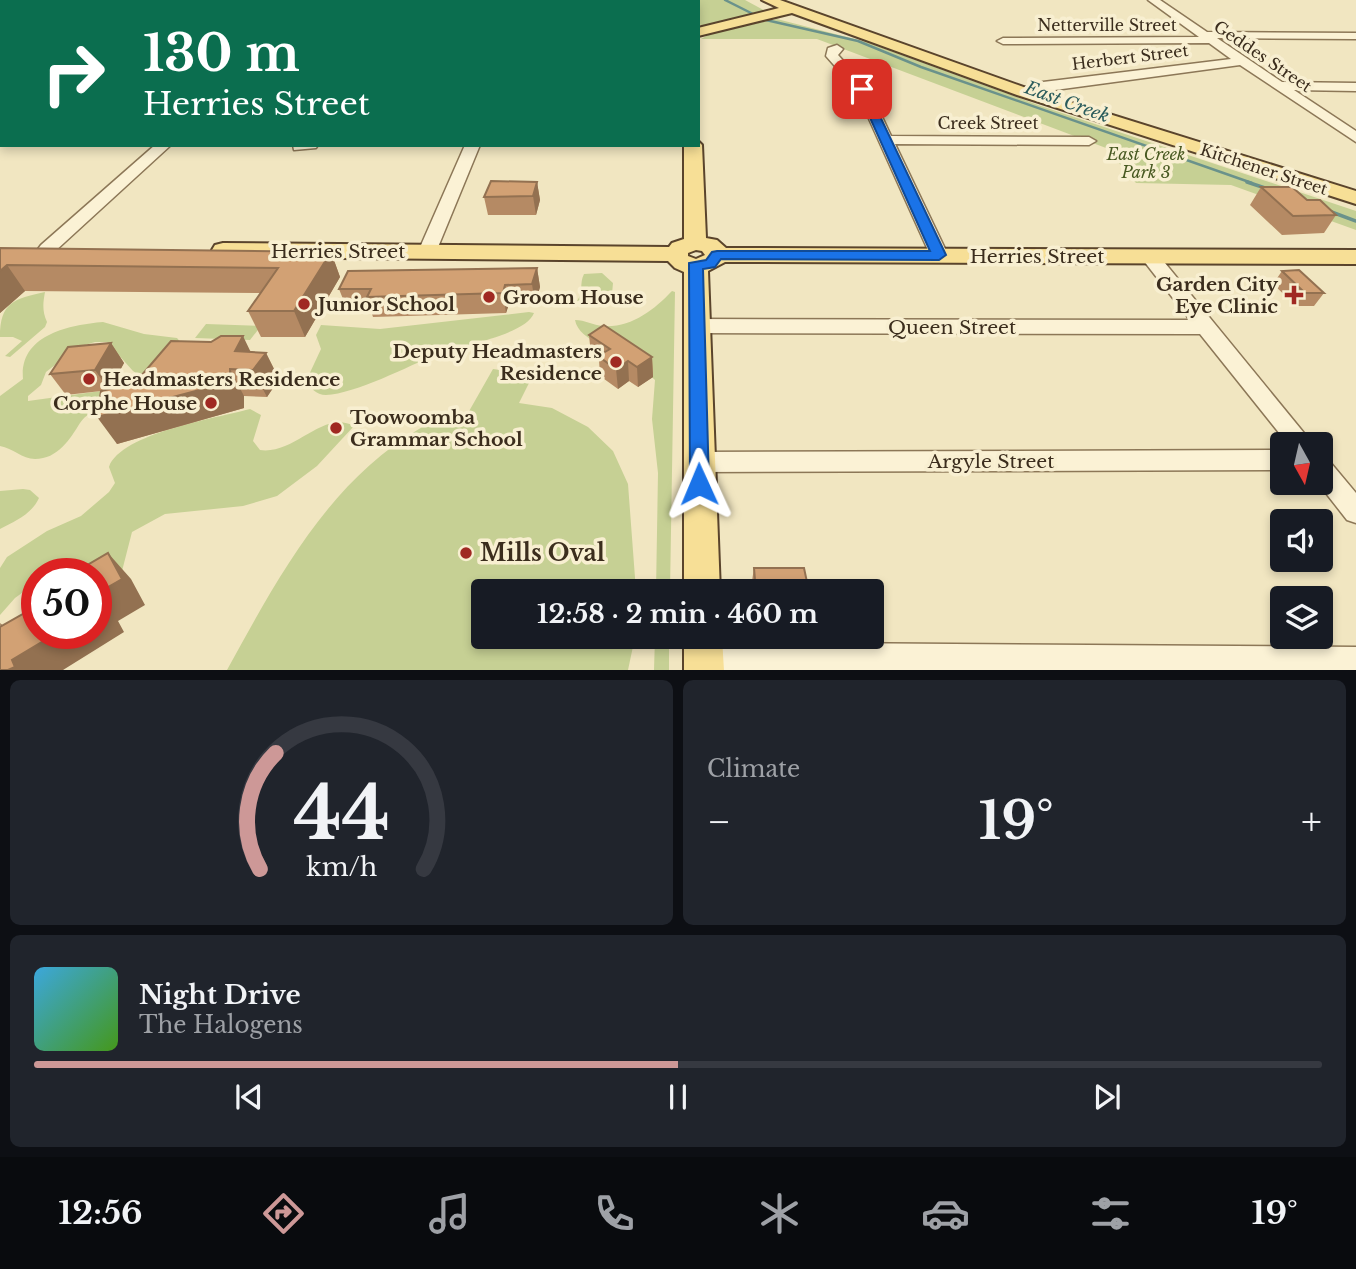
<!DOCTYPE html>
<meta charset="utf-8">
<style>
:root{--surface:#171b24;--page:#20242c;--text:#f1f3f6;--muted:#9ea1a6;--line:#363941;--accent:#cd9897}
body{margin:0;font-family:"Libre Baskerville",serif;background:var(--page);color:var(--text);height:100vh;display:flex;flex-direction:column;font-size:26px;white-space:nowrap}
*{box-sizing:border-box;margin:0}
p{font-size:23px;color:var(--muted)}
.icon{flex:none;width:38px;height:38px;fill:none;stroke:currentColor;stroke-width:2;stroke-linecap:round;stroke-linejoin:round}
.map{position:relative;height:670px;overflow:hidden}
.panel{display:flex;flex-direction:column;gap:10px;padding:10px;background:#0d0f14;flex:1}
.panel>*{flex:none}
.hud{position:absolute;left:0px;top:0px;width:700px;height:147px;box-shadow:0 4px 10px #0003;background:#0b6e4f;color:#fff;overflow:hidden}
.needle{width:46px;rotate:172deg}
.controls{position:absolute;left:1270px;top:432px;display:grid;gap:14px}
.controls a{display:grid;place-items:center;width:63px;height:63px;border-radius:7px;background:var(--surface);box-shadow:0 4px 10px #0003;font-size:35px}
.speed{position:absolute;left:21px;top:558px;display:flex;gap:14px;font-size:35px;font-weight:700;text-align:center}
.speed>*{display:grid;place-content:center;width:91px;height:91px;border-radius:50%;background:var(--surface);box-shadow:0 4px 10px #0003;line-height:1}
.speed .limit{border:10px solid #d22;background:#fff;color:#111}
.pin{position:absolute;display:grid;place-items:center;width:60px;height:60px;color:#fff;margin:-30px;border-radius:14px;box-shadow:0 4px 10px #0006}
.me{position:absolute;width:77px;margin:-38px;rotate:359deg;stroke-linejoin:round;filter:drop-shadow(0 0 5px #0008)}
.turn{display:flex;align-items:center;gap:24px;height:147px;padding:0 28px;font-size:32px}
.turn .icon{width:91px;height:91px;stroke-width:2.5}
.turn b{display:block;font-size:49px;line-height:60px}
.big{font-size:52px;font-weight:700;line-height:1.1}
.panel .card{flex:1;display:flex;flex-direction:column;justify-content:center;gap:10px;min-width:0;padding:0 24px;border-radius:10px;background:var(--page)}
.panel .dial{align-items:center;gap:0}
.dial svg{height:182px;overflow:visible;fill:none;stroke:var(--line);stroke-width:7;stroke-linecap:round;text-anchor:middle}
.dial text{fill:var(--text);stroke:none}
.song{display:flex;align-items:center;gap:21px}
.cover{width:84px;height:84px;border-radius:10px;background:linear-gradient(135deg,hsl(200 70% 55%),hsl(100 70% 35%))}
.played{height:7px;border-radius:4px;background:linear-gradient(90deg,var(--accent) 50%,var(--line) 50%)}
.keys{display:flex;justify-content:space-around;direction:ltr}
.heat{display:flex;justify-content:space-between;align-items:center;font-size:38px;direction:ltr}
.panel .tiles{flex:1;display:grid;gap:10px;grid-template-columns:1fr 1fr}
.card:last-child{grid-column:span 2}
.trip{position:absolute;left:471px;top:579px;width:413px;height:70px;border-radius:7px;background:var(--surface);box-shadow:0 4px 10px #0003;font-weight:700;line-height:70px;text-align:center}
.tabs{display:flex;height:112px;justify-content:space-around;align-items:center;background:#090b0e;color:var(--muted)}
.tabs .icon{width:49px;height:49px}
.tabs .selected{color:var(--accent)}
.tabs b{font-size:32px;color:var(--text)}
.map>svg:first-child{display:block}
.green{fill:#c6d094}
.lines{fill:none;stroke-linecap:round;stroke-linejoin:round}
.stream-far1{stroke:#6a928b;stroke-width:2.5}
.stream{stroke:#6a928b;stroke-width:3.5}
.minor-casing{stroke:#8c7757;stroke-width:3}
.major-casing{stroke:#5a442c;stroke-width:4}
.minor{fill:#fbf2d5;fill-rule:evenodd}
.major{fill:#f7df96;fill-rule:evenodd}
.wall{fill:#b58a64}
.shaded-wall{fill:#937151}
.building{fill:#d2a174;stroke:#937151;stroke-width:2}
.route{fill:#1a73e8;stroke:#114b97;stroke-width:2}
.poi-dot{fill:#a02922;stroke:#f8efd1;stroke-width:2.5}
.labels{text-anchor:middle;dominant-baseline:central;stroke-width:7;stroke-linejoin:round;paint-order:stroke}
.far-street-label{font-size:16px;fill:#3b2d1d;stroke:#f8efd1}
.far-park-label{font-size:16px;font-style:italic;fill:#485921;stroke:#f8efd1}
.far-water-label{font-size:18px;font-style:italic;fill:#2b5c5c;stroke:#f8efd1}
.street-label{font-size:19px;fill:#3b2d1d;stroke:#f8efd1}
.poi-label{font-size:19px;font-weight:bold;fill:#3b2d1d;stroke:#f8efd1;text-anchor:start}
.near-poi-label{font-size:23px;font-weight:bold;fill:#3b2d1d;stroke:#f8efd1;text-anchor:start}
</style>
<div class="map">
<svg width="1356" height="671" viewBox="0 0 1356 671">
<rect width="100%" height="100%" fill="#f1e6c1"/>
<!-- green -->
<path class="green" d="M677,0H745L767,12L704,26L698,24V2Z
M777,19L866,42L1041,106L1356,211V230L1231,185L1136,183L1106,148L817,39H701L712,33Z
M602,273L613,283L612,294L593,304L579,305L577,301C584,291 579,284 584,274Z
M672,291L675,292L670,591H656L658,473L652,419L655,380C648,374 641,367 634,361C617,349 579,342 575,320C585,320 593,325 603,326C631,328 654,310 672,291Z
M45,292C43,303 42,311 47,322L45,327L10,357L5,356L22,341L13,337H0C0,302 14,299 45,292Z
M529,312L534,313C526,335 459,346 437,354C409,366 355,394 326,395C316,395 310,388 307,379L321,349L316,335L321,325L380,329Z
M103,322L144,334L177,338L182,344L151,383L133,371L107,342H95L78,347L46,372L41,385L28,396V401L101,391L102,406C95,410 85,415 80,423C70,439 58,459 35,459C22,459 13,448 0,446V396L23,379C19,335 69,325 103,322Z
M206,324L261,326L250,340L195,338Z
M493,369L533,375L519,403L552,408L588,427L613,451L628,484L636,591L483,592V637H635L628,670H227C276,581 328,482 419,429C435,420 449,410 468,413Z
M250,409L261,415L253,441L260,450C295,455 323,409 354,426L317,466L277,496L243,506L165,514L132,532L122,571L96,574H37V582L15,598L0,615V568L7,557L47,531L81,516L109,492L115,483L109,467C121,433 217,418 250,409Z
M23,489L30,490L39,498C32,514 15,521 0,529V491Z
M655,637H669V670H654Z"/>
<g class="lines">
<!-- stream-far1 -->
<path class="stream-far1" d="M725,0L755,15
M766,20L858,41L921,67L1252,183"/>
<!-- stream -->
<path class="stream" d="M1247,182L1265,188
M1329,211L1356,221"/>
<!-- minor casing -->
<g class="minor-casing">
<path id="minor" d="M98,0H110L97,2Z
M321,0H332L320,2Z
M534,0H544L533,2Z
M1148,0H1160L1207,32L1356,33V39L1217,38L1282,82L1356,83V91L1294,90L1356,131V142L1240,65L1018,95V89L1043,82L1231,59L1209,43L1003,44L997,41L1003,38L1199,37Z
M0,24H2V30H0Z
M837,45L843,49L838,55L869,89L891,136L1089,137L1096,141L1089,145L895,144L948,255L939,261L932,259L856,90L826,56L828,48Z
M2,52V60L0,61V53Z
M0,72H2V80H0Z
M155,145H171L53,253H41L38,249L41,245Z
M293,145H318L316,148L294,150Z
M465,145H480L436,252L433,256H421L418,252Z
M1149,250L1156,252L1313,444H1288L1200,334L697,333L690,331L687,326L690,321L697,319L1190,320L1140,256Z
M1283,450V470L699,472L690,469L686,462L690,455L699,452Z
M1321,459L1330,462L1356,493V523L1347,520L1318,483H1321Z
M703,642L1356,647V671H698L692,668L687,657L692,646Z"/>
</g>
<!-- major casing -->
<g class="major-casing">
<path id="major" d="M762,0H780L1029,89L1356,191V204L1017,95L792,13L698,36V28L779,8Z
M698,141L702,145L706,238L717,240L726,248L1356,250V264L725,262L708,271L720,592H684V272L675,268L668,261L223,257L215,255L212,250L215,245L223,243L669,247L672,243L684,239V145H698ZM696,250L702,251L705,255L696,259L688,256V253Z
M684,637H722L724,671H684Z"/>
</g>
<!-- minor -->
<use href="#minor" class="minor"/>
<!-- major -->
<use href="#major" class="major"/>
</g>
<!-- wall -->
<path class="wall" d="M537,182L540,200L536,215H488L484,197Z
M1261,187L1307,200L1336,215L1324,233L1282,235L1250,205Z
M0,248L331,252L340,277L305,337H261L248,311L261,293L25,291L0,313Z
M537,268L540,287L535,304H509L506,313L373,317L370,308L347,309L339,289Z
M1282,271L1324,293L1314,306H1296L1273,284Z
M589,335L652,357L653,377L638,387L629,381L618,389L600,376L599,360L591,355Z
M111,343L124,363L110,389L251,352L266,353L279,379L267,397L244,396V408L117,444L101,391L66,395L50,374Z
M754,568L807,582L805,592H753L752,581Z"/>
<!-- shaded-wall -->
<path class="shaded-wall" d="M537,182L540,200L536,215L533,196Z
M331,252L340,277L305,337L294,311Z
M7,265L25,291L0,313V271Z
M537,268L540,287L535,304L532,284Z
M505,285L509,304L506,313L503,293Z
M243,336L256,363L235,351Z
M111,343L124,363L109,390L95,370Z
M266,353L279,379L267,397L253,370Z
M652,357L653,377L638,387L637,367Z
M628,361L629,381L618,389L616,369Z
M230,369L244,396V408L117,444L97,417Z
M108,553L131,579L145,605L118,621L124,632L63,670H8L0,623L26,646L55,634H96V594Z"/>
<!-- building -->
<path class="building" d="M491,181L537,182L533,196L484,197Z
M1261,187H1292L1307,200H1320L1336,215L1293,216Z
M0,248L331,252L294,311H248L278,268L7,265L0,271Z
M537,268L532,284L505,285L503,293L367,297L371,289H339L348,271Z
M1299,270L1324,293H1305L1282,271Z
M604,325L652,357L637,367L628,361L616,369L598,356L610,349L589,335Z
M221,336H243L235,351L266,353L253,370L230,369V382L97,417L101,391L135,383L171,341L211,342Z
M111,343L95,370L50,374L68,347Z
M108,553L122,579L96,594V574H72Z
M754,568H804L807,582L798,581L799,592H756Z
M37,606V634H55L12,660L15,667L8,670H0V627Z"/>
<!-- route -->
<path class="route" d="M862,86L867,89L946,255L939,260L721,259L715,267L703,269L709,484L706,489L699,492L693,489L690,484L689,263L706,260L712,252L717,251H930L857,89Z"/>
<!-- markers -->
<g class="poi-dot">
<path d="M1290.5 284.5h7v7h7v7h-7v7h-7v-7h-7v-7h7z"/>
<circle cx="489" cy="297" r="7"/>
<circle cx="304" cy="304" r="7"/>
<circle cx="616" cy="362" r="7"/>
<circle cx="89" cy="379" r="7"/>
<circle cx="211" cy="403" r="7"/>
<circle cx="336" cy="428" r="7"/>
<circle cx="466" cy="553" r="7"/>
</g>
<g class="labels">
<!-- far-street labels -->
<g class="far-street-label">
<text x="1107" y="25">Netterville Street</text>
<text transform="translate(1263 56) rotate(34)">Geddes Street</text>
<text transform="translate(1130 57) rotate(-7)">Herbert Street</text>
<text x="988" y="123">Creek Street</text>
<text transform="translate(1264 169) rotate(18)">Kitchener Street</text>
</g>
<!-- far-park labels -->
<g class="far-park-label">
<text x="1146" y="154">East Creek<tspan x="1146" dy="18">Park 3</tspan></text>
</g>
<!-- far-water labels -->
<g class="far-water-label">
<text transform="translate(1067 102) rotate(20)">East Creek</text>
</g>
<!-- street labels -->
<g class="street-label">
<text x="338" y="251">Herries Street</text>
<text x="1037" y="256">Herries Street</text>
<text x="952" y="327">Queen Street</text>
<text x="991" y="461">Argyle Street</text>
</g>
<!-- poi labels -->
<g class="poi-label">
<text x="1278" y="284" text-anchor="end">Garden City<tspan x="1278" dy="22">Eye Clinic</tspan></text>
<text x="503" y="297">Groom House</text>
<text x="318" y="304">Junior School</text>
<text x="602" y="351" text-anchor="end">Deputy Headmasters<tspan x="602" dy="22">Residence</tspan></text>
<text x="103" y="379">Headmasters Residence</text>
<text x="197" y="403" text-anchor="end">Corphe House</text>
<text x="350" y="417">Toowoomba<tspan x="350" dy="22">Grammar School</tspan></text>
</g>
<!-- near-poi labels -->
<g class="near-poi-label">
<text x="480" y="553">Mills Oval</text>
</g>
</g>
</svg>
<div class="controls">
<a><svg class="needle" viewBox="-14 -14 28 28"><path d="M0-13l5 13h-10z" fill="#e53935"/><path d="M0 13l5-13h-10z" fill="#9ea1a6"/></svg></a>
<a><svg class="icon" aria-label="sound" viewBox="0 0 24 24"><path d="M4 9h4l5-4v14l-5-4H4zM17 9q2 3 0 6"/></svg></a>
<a><svg class="icon" aria-label="layers" viewBox="0 0 24 24"><path d="M12 4l9 5-9 5-9-5zM3 14l9 5 9-5"/></svg></a>
</div>
<div class="speed"><div class="limit">50</div></div>
<div class="pin" style="left:862px;top:89px;background:#d93025"><svg class="icon" aria-label="arrive" viewBox="0 0 24 24"><path d="M6 21V4h12l-3 4 3 4H6"/></svg></div>
<svg class="me" style="left:699px;top:484px" viewBox="-20 -20 40 40"><path d="M0-17L14 15 0 8-14 15z" fill="#1a73e8" stroke="#fff" stroke-width="4"/></svg>
<div class="trip">12:58 · 2 min · 460 m</div>
<div class="hud">
<div class="turn"><svg class="icon" aria-label="right" viewBox="0 0 24 24"><path d="M7 20v-9h11M14 6l5 5-5 5"/></svg><div><b>130 m</b>Herries Street</div></div>
</div>
</div>
<section class="panel">
<div class="tiles">
<div class="card dial"><svg viewBox="0 0 100 80">
<path d="M14 69A42 42 0 1 1 86 69"/>
<path d="M14 69A42 42 0 0 1 21 18" stroke="#cd9897"/>
<text x="50" y="56" font-size="32" font-weight="700">44</text>
<text x="50" y="72" font-size="11">km/h</text>
</svg></div>
<div class="card"><p>Climate</p>
<div class="heat"><a>−</a><b class="big">19°</b><a>+</a></div>
</div>
<div class="card">
<div class="song"><i class="cover"></i><div><b>Night Drive</b><p>The Halogens</p></div></div>
<div class="played"></div>
<div class="keys"><svg class="icon" aria-label="previous" viewBox="0 0 24 24"><path d="M18 5L8 12l10 7zM5 5v14"/></svg><svg class="icon" aria-label="pause" viewBox="0 0 24 24"><path d="M8 5v14M16 5v14"/></svg><svg class="icon" aria-label="next" viewBox="0 0 24 24"><path d="M6 5l10 7-10 7zM19 5v14"/></svg></div>
</div>
</div>
</section>
<nav class="tabs">
<b>12:56</b>
<svg class="icon selected" aria-label="directions" viewBox="0 0 24 24"><path d="M12 3l9 9-9 9-9-9zM9 14v-3h6M13 9l2 2-2 2"/></svg>
<svg class="icon" aria-label="music" viewBox="0 0 24 24"><path d="M9 18V5l10-2v13"/><circle cx="6" cy="18" r="3"/><circle cx="16" cy="16" r="3"/></svg>
<svg class="icon" aria-label="phone" viewBox="0 0 24 24"><path d="M5 4h4l2 5-3 2q2 4 5 5l2-3 5 2v4C11 20 4 13 5 4z"/></svg>
<svg class="icon" aria-label="climate" viewBox="0 0 24 24"><path d="M12 3v18M4 7l16 10M4 17L20 7"/></svg>
<svg class="icon" aria-label="car" viewBox="0 0 24 24"><path d="M5 17H2v-5l4-1 3-4h7l3 4 3 1v5h-3M9 17h6M6 11h13"/><circle cx="7" cy="17" r="2"/><circle cx="17" cy="17" r="2"/></svg>
<svg class="icon" aria-label="filters" viewBox="0 0 24 24"><path d="M4 7h16M4 17h16"/><circle cx="9" cy="7" r="2"/><circle cx="15" cy="17" r="2"/></svg>
<b>19°</b>
</nav>
